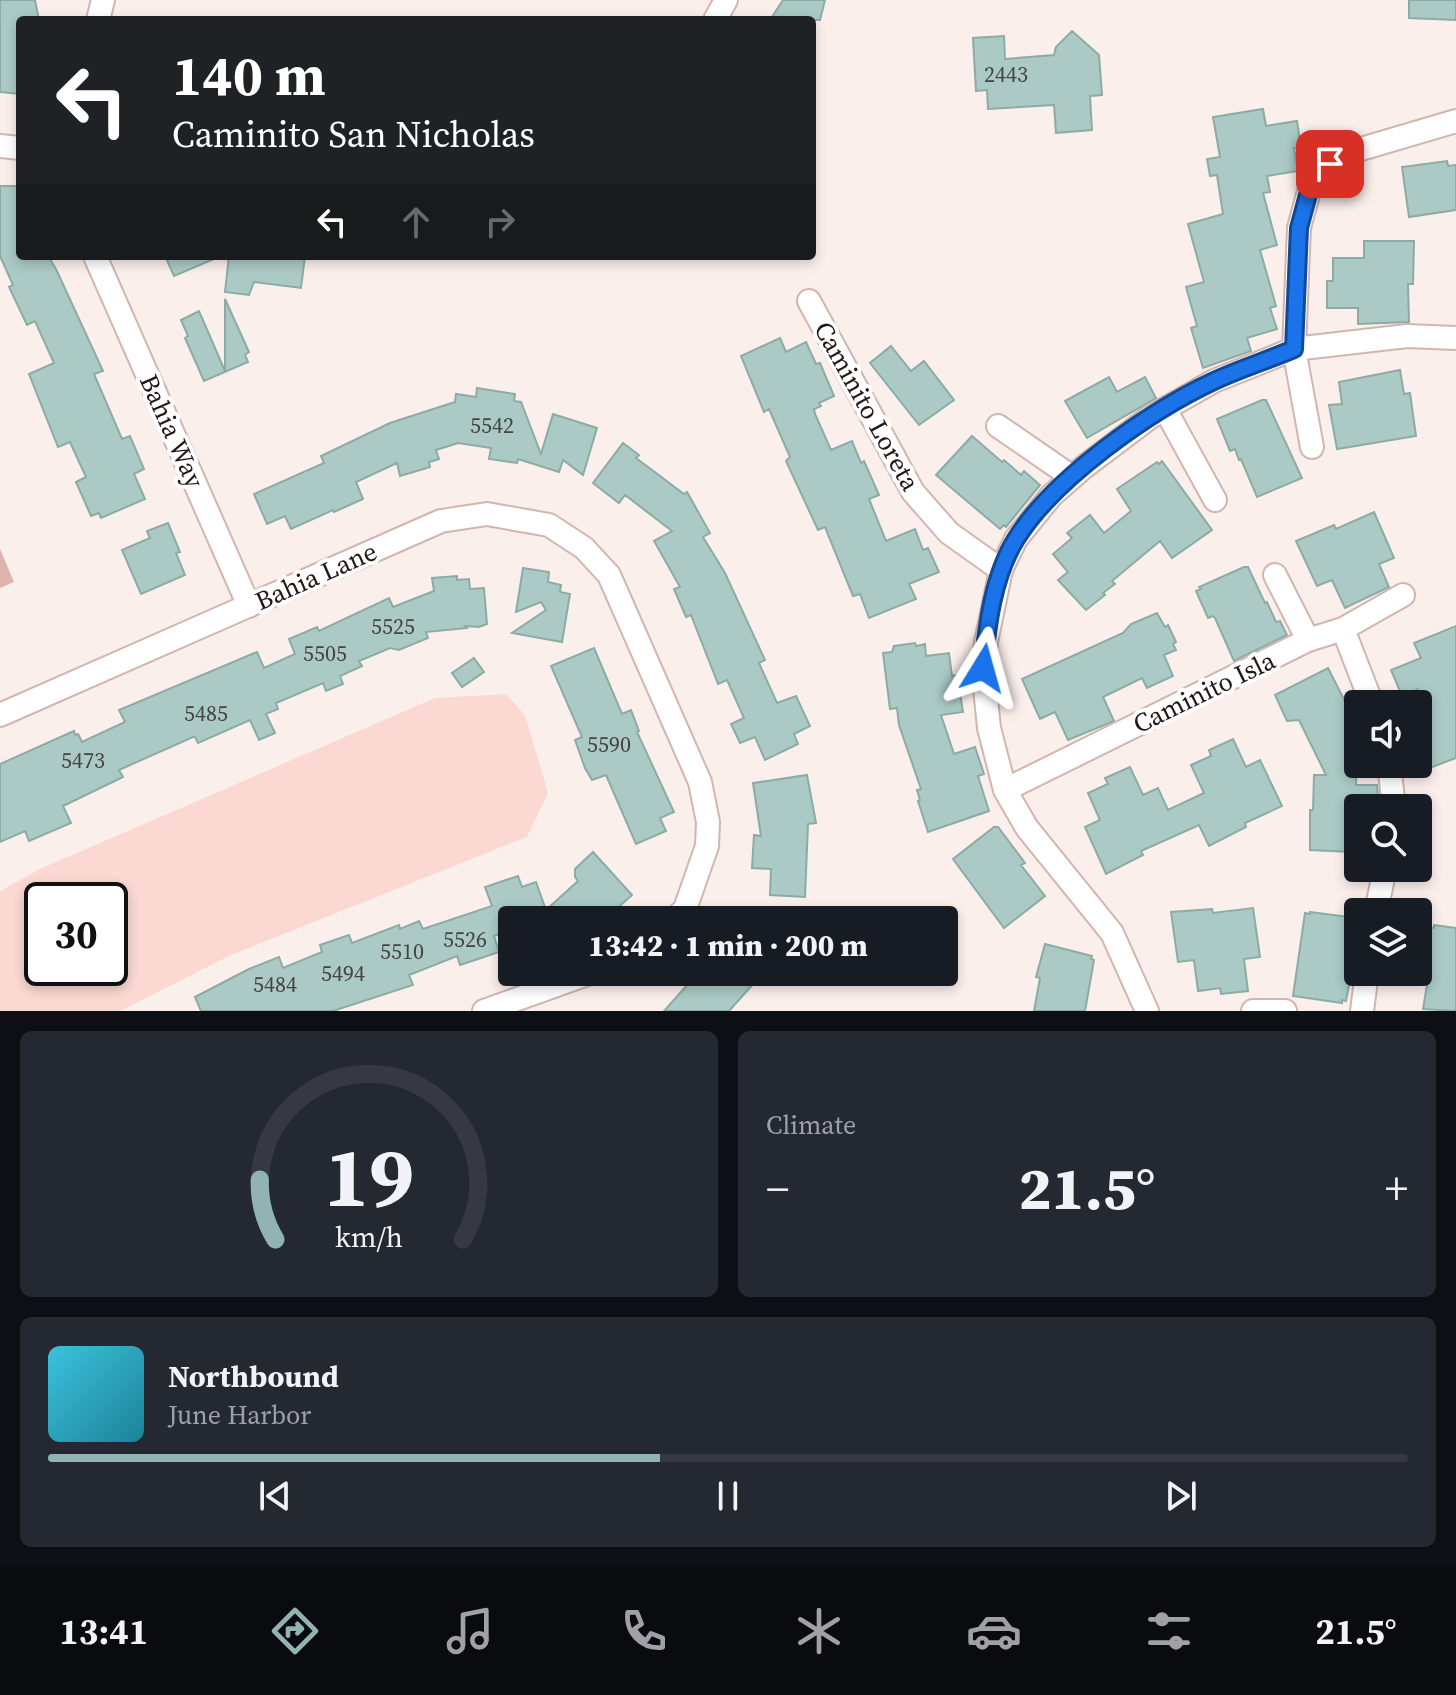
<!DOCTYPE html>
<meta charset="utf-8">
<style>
:root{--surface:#171b24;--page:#242831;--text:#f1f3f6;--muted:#9ea1a6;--line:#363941;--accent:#91b4b2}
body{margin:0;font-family:"Source Serif 4",serif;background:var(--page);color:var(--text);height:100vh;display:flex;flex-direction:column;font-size:30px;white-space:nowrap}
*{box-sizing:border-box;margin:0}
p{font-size:26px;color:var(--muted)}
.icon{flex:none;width:44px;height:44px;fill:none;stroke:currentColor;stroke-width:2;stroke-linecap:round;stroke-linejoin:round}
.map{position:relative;height:1011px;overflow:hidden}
.panel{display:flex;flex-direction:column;gap:20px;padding:20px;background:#0d0f14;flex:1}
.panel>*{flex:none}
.guide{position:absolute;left:16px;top:16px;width:800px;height:244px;border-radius:8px;box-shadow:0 4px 12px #0003;background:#202124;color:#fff;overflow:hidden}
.tools{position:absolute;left:1344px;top:690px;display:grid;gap:16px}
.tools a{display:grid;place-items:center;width:88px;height:88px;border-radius:8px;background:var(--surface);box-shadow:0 4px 12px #0003;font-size:40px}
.speed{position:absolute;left:24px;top:882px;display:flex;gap:16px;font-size:40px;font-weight:700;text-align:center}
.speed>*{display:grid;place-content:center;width:104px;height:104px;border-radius:50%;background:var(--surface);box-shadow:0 4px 12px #0003;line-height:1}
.speed .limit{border:4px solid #111;border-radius:12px;background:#fff;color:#111}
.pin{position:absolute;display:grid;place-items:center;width:68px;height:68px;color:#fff;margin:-34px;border-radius:16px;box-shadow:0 4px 12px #0006}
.me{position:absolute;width:88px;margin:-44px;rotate:8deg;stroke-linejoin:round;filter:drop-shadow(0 0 6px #0008)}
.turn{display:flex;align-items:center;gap:28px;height:168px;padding:0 24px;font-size:36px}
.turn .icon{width:104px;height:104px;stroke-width:2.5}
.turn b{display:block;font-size:56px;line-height:68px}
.lanes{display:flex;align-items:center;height:76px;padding:0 24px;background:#0003;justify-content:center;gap:40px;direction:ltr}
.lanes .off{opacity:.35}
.big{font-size:60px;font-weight:800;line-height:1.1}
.panel .tile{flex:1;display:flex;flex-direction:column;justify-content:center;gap:12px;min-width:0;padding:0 28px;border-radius:12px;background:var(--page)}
.panel .dial{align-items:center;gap:0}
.dial svg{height:208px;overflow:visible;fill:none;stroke:var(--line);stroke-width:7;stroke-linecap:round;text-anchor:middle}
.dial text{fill:var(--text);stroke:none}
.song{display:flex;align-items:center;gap:24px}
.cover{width:96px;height:96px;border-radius:12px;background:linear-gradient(135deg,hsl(190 70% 55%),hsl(190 70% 35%))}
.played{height:8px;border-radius:4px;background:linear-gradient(90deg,var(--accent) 45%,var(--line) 45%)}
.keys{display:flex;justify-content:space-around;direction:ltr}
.heat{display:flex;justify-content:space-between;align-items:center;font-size:44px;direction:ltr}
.panel .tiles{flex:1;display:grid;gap:20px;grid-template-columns:1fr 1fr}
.tile:last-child{grid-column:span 2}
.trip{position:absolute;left:498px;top:906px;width:460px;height:80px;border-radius:8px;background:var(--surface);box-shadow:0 4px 12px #0003;font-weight:800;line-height:80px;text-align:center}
.tab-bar{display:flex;height:128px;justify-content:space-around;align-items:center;background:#090b0e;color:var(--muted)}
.tab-bar .icon{width:56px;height:56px}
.tab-bar .on{color:var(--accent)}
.tab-bar b{font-size:36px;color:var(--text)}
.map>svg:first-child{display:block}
.green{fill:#fbd9d2;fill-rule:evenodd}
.water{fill:#deb3ab}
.building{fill:#abcac5;stroke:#8caba5;stroke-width:2}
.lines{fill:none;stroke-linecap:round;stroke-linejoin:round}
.minor-casing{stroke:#d2b5af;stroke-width:26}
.minor{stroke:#fff;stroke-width:22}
.route-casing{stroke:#114b97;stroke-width:20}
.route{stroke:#1a73e8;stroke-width:14}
.labels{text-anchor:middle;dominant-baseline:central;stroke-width:8;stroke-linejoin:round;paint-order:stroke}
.number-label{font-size:22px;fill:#444442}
.street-label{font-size:26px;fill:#221816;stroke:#fff}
</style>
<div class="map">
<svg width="1456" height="1011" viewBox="0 0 1456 1011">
<rect width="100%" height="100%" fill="#fbefec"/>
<!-- green -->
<path class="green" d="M506,694L525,715L548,793L527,837L229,956L120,1011H0V891L40,869L435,698ZM42,900H110V968H42Z"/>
<!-- water -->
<path class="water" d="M0,549L14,582L0,588Z"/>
<!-- building -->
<path class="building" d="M0,0H35L39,20H20V94L0,92Z
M783,0H825L820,20H770Z
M1409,0H1456V20L1409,18Z
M1072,31L1099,55L1102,95L1090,96L1092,130L1056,133L1054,105L988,109L987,90L976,91L973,38L1004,36L1005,59L1054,55L1056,47Z
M1263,109L1266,126L1297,121L1301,147L1294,148L1298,171L1267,176L1270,192L1263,193L1277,245L1260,250L1276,306L1270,308L1277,329L1247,338L1251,351L1203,368L1191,328L1197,326L1186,287L1204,282L1188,224L1223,214L1217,175L1210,176L1207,159L1220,157L1213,117Z
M1447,161L1448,166L1456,165V210L1409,217L1402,167Z
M0,186H20V256H48L56,269L103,371L94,374L122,439L130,436L144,469L134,474L145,499L101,518L99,513L91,516L76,482L86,477L70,442L58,447L29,374L54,363L35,321L27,325L9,287L13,285L0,256Z
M1364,241H1414L1413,284H1408L1409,322L1358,324V308H1327V281H1333V258H1364Z
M165,256H221L174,276Z
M229,256H305L301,288L254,282L249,295L225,292Z
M225,299L249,352L245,355L248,362L204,381L185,338L188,336L181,320L199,311L225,371Z
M780,338L786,352L806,342L816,364L820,363L834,396L819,403L821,406L814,409L815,414L831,450L852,441L861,463L864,461L879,495L869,499L886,541L915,529L923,550L928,548L939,572L909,584L916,599L869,618L860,594L853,596L825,527L818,530L786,461L790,457L769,409L764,412L741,356Z
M891,346L911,371L924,361L954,400L919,425L870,363Z
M1400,370L1404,394L1410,393L1416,436L1337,449L1329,405L1342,404L1339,382Z
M1109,377L1117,392L1145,377L1156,398L1087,438L1065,401Z
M477,388L515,394L514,401L521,402L541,454L553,414L597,428L583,475L563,460L559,472L518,459L517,463L489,459L491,448L458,443L436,450L439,459L429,462L430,467L400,476L397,463L356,482L363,499L334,512L333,510L291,529L285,516L267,524L254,494L324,463L321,456L390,423L455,402L456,394L476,397Z
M1262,400H1266L1302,478L1257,497L1241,459L1239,460L1235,449L1230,451L1217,419Z
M972,436L1002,462L1004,460L1021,475L1024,471L1040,485L1006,527L1004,525L1000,529L936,475Z
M623,443L639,455L636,458L684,494L687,492L710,533L703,537L725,573L765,660L759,663L777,703L796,696L810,726L794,734L798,744L765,760L755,737L740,743L731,724L744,718L727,680L718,684L691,615L686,617L674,589L680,587L654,541L672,531L625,495L619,503L593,483Z
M1162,461L1212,530L1172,558L1160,541L1112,581L1115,584L1103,593L1105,595L1086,610L1058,580L1068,572L1053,554L1072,538L1067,533L1090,515L1104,533L1131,511L1117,489L1157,462L1159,464Z
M1374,512L1394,558L1379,564L1389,587L1345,608L1332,580L1317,586L1296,541L1334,525L1336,529Z
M168,523L180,552L176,553L185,575L141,594L122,550L150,538L147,531Z
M1244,567H1248L1265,603L1267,602L1276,622L1280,621L1287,635L1234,661L1215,618L1213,616L1208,618L1196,591L1201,589L1199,587Z
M523,568L549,572L548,582L561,585L560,592L570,594L562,642L512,633L546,610L541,602L516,612Z
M457,576V580L469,579L470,589L484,588L487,624L479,627L465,626L467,628L426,632L428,638L399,650L390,648L359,661L362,666L340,676L343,684L326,691L323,683L276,703L278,709L266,714L275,733L259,740L250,720L198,743L195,737H193L119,770L123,777L63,806L71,823L29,841L25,831L0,842V764L74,731L75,735L78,734L82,742L125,722L119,710L257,652L264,668L295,654L289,639L317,627L319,631L389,598L393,607L434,591L432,578Z
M1157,613L1165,627L1168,625L1176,642L1173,644L1176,650L1164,655L1173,676L1147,688L1142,678L1103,697L1114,721L1068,740L1055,712L1040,719L1022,679L1123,633L1131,624Z
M1456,626V758L1427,769L1418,747V689L1402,696L1391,670L1421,658L1414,643Z
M915,643L916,646L925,644L926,656L949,653L952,676L957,675L963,712L941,715L954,754L975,747L984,774L978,776L989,811L928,832L918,801L920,800L917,790L921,789L899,725L897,708L890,709L883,653L892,652L894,646Z
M594,648L622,714L631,710L639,731L637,732L674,812L660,818L666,831L636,844L606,775L592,780L585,768L575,740L582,737L551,666Z
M474,658L484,672L462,687L452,673Z
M1328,668L1358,727L1356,785H1377L1379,808H1358V839H1351V852L1310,850V810H1313L1314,775H1326L1299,720L1287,721L1275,695Z
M1233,739L1246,767L1260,760L1282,806L1245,823L1246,827L1209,846L1199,825L1141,851L1143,855L1106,874L1085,827L1100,820L1088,793L1108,784L1105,778L1130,767L1143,795L1158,788L1168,810L1204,793L1191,765L1211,756L1209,750Z
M807,775L816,823L808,824L805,897L770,895L771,869L752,868L754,835L761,836L753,783Z
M994,827H998L1025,863L1021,865L1045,896L1004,928L953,859Z
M593,852L632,895L611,914L603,908L590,920H512V930L494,936L499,952L460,965L457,956L409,975L413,985L333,1011H201L195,997L249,969L279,957L283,968L322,952L320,945L349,935L352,943L399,925L400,929L419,921L423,929L492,906L485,887L518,876L522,887L536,882L546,910L578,881L575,877V869Z
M1253,908L1260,957L1244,959L1248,991L1221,994L1220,988L1198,991L1194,960L1178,962L1171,912L1212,909L1213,913Z
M1310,912L1358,918L1353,964L1346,1001L1342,1000V1003L1293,996L1305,913L1310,914Z
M1434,925L1456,928V1011L1423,1009L1431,960L1430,957L1424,956L1429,927L1434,928Z
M1045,944L1092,956L1091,959L1094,960L1085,1011H1034L1040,978L1036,977Z
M676,972H764L729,1011H664L689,983Z"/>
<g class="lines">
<!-- minor casing -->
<g class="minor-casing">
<path id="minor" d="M98,20L103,0
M715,20L726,0
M0,146L20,148
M95,256L249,606
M809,301L913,492L949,533L1001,570
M1165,409L1215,500
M998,426L1072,477
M1312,447L1294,349L1299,228L1309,191L1330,164L1361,149L1456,121
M1275,575L1308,640
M1343,629L1372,704
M0,715L441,521L487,514L549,525L584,548L609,575L700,782L708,822L707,846L685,909L673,920
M1389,764L1394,808
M1005,790L1308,640L1343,629L1403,595
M1376,912L1385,868
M484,1011L593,972
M1147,1011L1112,933L1027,828L1005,790L989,728L983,668L986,642L1001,570L1016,539L1051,496L1084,467L1149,418L1214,381L1294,349L1407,336L1456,338
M1253,1011H1285
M1362,1011L1367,972"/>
</g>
<!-- minor -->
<use href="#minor" class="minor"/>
</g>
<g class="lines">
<!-- route casing -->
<g class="route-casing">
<path id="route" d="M983,668C987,626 993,576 1016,539C1054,478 1150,411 1214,381C1240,369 1268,360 1294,349L1299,228L1309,191L1330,164"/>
</g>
<!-- route -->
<use href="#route" class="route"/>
</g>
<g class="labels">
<!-- number labels -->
<g class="number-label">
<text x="1006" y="74">2443</text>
<text x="492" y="425">5542</text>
<text x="393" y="626">5525</text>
<text x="325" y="653">5505</text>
<text x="206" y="713">5485</text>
<text x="609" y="744">5590</text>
<text x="83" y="760">5473</text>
<text x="465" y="939">5526</text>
<text x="402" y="951">5510</text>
<text x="343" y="973">5494</text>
<text x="275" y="984">5484</text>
</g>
<!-- street labels -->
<g class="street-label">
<text transform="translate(867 406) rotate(61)">Caminito Loreta</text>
<text transform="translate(172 431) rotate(66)">Bahia Way</text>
<text transform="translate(316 576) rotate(-24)">Bahia Lane</text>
<text transform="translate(1204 692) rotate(-26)">Caminito Isla</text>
</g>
</g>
</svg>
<div class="tools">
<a><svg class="icon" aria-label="sound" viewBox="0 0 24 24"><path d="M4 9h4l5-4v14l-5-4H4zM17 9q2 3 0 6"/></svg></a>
<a><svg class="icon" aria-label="search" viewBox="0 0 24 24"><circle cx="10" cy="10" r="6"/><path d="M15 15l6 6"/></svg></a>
<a><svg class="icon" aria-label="layers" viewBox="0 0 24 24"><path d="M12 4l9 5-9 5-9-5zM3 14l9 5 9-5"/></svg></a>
</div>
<div class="speed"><div class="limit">30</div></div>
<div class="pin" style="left:1330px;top:164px;background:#d93025"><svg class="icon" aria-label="arrive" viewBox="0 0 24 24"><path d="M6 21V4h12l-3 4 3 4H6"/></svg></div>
<svg class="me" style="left:983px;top:668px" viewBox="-20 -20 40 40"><path d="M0-17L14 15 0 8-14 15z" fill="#1a73e8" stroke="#fff" stroke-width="4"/></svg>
<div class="trip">13:42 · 1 min · 200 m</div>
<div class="guide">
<div class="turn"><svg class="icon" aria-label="left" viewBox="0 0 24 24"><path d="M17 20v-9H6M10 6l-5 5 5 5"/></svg><div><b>140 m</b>Caminito San Nicholas</div></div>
<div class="lanes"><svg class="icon" aria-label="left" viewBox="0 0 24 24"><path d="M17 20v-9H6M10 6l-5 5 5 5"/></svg><svg class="icon off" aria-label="ahead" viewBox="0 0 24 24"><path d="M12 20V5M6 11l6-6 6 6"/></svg><svg class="icon off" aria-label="right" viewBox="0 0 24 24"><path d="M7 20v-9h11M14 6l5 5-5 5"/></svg></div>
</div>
</div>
<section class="panel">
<div class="tiles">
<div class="tile dial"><svg viewBox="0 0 100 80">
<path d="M14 69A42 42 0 1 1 86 69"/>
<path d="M14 69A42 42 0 0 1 8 46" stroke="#91b4b2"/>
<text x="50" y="56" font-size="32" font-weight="700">19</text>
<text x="50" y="72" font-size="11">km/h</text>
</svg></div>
<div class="tile"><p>Climate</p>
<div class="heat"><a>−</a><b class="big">21.5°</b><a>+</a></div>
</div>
<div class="tile">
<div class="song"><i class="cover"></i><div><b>Northbound</b><p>June Harbor</p></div></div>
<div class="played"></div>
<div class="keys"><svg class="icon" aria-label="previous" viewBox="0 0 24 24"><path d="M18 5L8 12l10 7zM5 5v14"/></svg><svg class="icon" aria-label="pause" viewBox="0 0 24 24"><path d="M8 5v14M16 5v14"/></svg><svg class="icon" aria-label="next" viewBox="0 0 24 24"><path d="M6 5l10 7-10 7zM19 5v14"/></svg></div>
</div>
</div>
</section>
<nav class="tab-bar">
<b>13:41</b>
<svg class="icon on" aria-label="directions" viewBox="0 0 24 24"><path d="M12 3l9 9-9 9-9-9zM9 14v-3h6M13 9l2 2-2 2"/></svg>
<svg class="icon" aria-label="music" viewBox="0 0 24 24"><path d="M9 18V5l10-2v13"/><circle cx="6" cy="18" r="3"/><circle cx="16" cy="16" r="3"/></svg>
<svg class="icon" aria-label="phone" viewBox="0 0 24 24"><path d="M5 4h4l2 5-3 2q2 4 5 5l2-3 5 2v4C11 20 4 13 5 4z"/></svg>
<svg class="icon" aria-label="climate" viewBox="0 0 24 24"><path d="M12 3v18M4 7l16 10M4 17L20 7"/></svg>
<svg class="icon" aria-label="car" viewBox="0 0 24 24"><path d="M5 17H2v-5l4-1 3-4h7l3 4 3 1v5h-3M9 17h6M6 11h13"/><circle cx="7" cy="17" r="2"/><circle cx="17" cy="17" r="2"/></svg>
<svg class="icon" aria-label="filters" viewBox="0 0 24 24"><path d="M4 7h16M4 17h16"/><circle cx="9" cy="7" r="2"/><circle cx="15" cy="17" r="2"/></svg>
<b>21.5°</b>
</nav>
